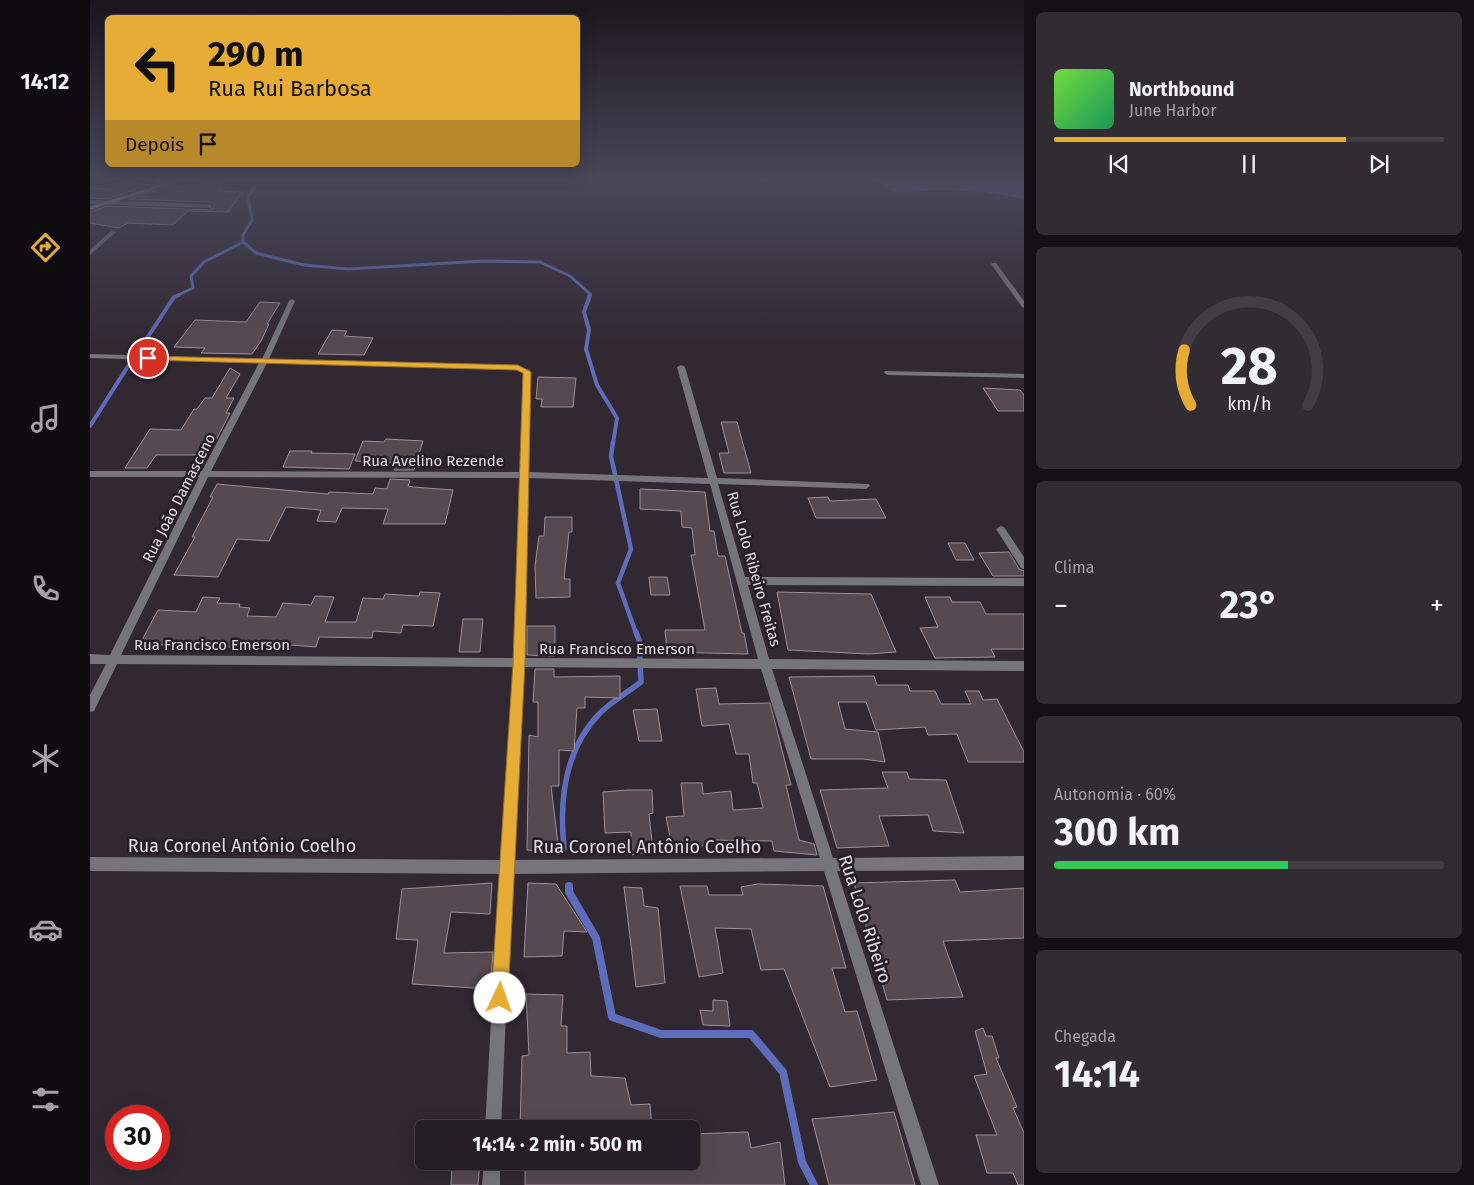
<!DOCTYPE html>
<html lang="pt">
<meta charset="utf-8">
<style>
:root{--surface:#251e26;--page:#312b32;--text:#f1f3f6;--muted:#a3a2a7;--line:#423c43;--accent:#e6ac36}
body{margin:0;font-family:"Fira Sans",sans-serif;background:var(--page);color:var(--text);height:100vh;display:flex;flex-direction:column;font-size:19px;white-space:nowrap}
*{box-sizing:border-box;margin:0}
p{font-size:16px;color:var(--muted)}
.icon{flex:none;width:28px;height:28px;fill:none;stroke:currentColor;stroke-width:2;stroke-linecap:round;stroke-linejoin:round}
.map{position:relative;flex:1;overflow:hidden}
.details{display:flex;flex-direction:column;gap:12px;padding:12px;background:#141015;width:450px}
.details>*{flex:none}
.banner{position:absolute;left:15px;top:15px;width:475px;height:152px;border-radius:8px;box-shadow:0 5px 20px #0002,0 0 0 1px var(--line);background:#e6ac36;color:#111;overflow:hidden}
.speed{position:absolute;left:15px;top:1105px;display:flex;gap:10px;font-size:25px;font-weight:700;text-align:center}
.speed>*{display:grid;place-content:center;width:65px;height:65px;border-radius:50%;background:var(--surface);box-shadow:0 5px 20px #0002,0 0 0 1px var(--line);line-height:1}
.speed .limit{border:8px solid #d22;background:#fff;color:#111}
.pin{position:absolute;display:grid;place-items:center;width:42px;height:42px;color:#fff;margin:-21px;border:2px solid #fff;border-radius:50%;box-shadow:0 1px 5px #0007}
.me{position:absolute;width:55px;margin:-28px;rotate:3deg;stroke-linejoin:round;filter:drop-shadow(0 0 4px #0008)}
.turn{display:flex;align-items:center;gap:18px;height:105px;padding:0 20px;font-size:22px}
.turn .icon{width:65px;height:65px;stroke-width:2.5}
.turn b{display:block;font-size:35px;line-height:42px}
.then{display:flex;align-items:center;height:48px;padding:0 20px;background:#0003;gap:10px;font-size:19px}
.big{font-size:38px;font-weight:700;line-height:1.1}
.details .widget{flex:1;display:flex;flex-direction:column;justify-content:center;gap:8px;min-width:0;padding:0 18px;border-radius:8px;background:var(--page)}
.details .dial{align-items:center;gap:0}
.dial svg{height:130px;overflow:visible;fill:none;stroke:var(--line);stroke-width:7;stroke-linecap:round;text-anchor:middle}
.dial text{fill:var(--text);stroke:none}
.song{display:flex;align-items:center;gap:15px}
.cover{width:60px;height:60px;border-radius:8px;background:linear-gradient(135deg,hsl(100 70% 55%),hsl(150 70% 35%))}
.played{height:5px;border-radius:2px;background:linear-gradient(90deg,var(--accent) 75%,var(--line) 75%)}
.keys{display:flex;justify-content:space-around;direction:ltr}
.heat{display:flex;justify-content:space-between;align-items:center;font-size:28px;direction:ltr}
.charge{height:8px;border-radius:4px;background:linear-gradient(90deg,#34c759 60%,var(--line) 0)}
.trip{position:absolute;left:325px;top:1120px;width:285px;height:50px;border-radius:8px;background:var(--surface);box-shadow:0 5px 20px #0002,0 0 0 1px var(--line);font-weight:700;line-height:50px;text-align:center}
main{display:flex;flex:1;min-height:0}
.tabs{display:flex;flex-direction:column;width:90px;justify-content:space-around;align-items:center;background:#0f0c0f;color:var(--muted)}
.tabs .icon{width:35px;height:35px}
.tabs .current{color:var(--accent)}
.tabs b{font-size:22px;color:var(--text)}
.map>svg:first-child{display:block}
.water{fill:#5e6dbb}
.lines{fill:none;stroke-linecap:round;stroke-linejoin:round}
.stream-far4{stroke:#5e6dbb;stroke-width:3}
.stream-far3{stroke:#5e6dbb;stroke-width:4}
.stream-far2{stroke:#5e6dbb;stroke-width:4.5}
.stream-far1{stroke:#5e6dbb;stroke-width:5.5}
.stream{stroke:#5e6dbb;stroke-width:8}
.building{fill:#574950;stroke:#9e8f97}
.street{fill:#77757c;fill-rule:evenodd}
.secondary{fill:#a29fa9;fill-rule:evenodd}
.route{fill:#e6ac36;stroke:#967023}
.labels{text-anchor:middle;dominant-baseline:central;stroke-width:5;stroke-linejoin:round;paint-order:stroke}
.street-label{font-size:15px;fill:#e2dde3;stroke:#271f28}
.near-street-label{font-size:18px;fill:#e2dde3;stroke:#271f28}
</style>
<main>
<nav class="tabs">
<b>14:12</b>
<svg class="icon current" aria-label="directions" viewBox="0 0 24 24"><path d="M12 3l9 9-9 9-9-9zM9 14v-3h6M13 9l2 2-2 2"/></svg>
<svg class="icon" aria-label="music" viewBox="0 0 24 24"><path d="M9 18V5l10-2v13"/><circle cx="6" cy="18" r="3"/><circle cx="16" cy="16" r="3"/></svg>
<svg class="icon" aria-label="phone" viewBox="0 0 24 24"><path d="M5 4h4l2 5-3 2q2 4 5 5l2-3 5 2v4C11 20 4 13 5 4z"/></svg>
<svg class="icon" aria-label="climate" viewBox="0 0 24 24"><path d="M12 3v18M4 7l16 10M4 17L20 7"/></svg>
<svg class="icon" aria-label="car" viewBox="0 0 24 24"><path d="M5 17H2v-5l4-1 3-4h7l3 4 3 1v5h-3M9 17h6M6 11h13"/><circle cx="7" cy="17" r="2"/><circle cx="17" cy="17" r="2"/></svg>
<svg class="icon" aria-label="filters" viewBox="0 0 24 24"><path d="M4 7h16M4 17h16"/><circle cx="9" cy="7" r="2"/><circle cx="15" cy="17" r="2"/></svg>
</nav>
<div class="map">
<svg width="934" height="1185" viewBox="0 0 934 1185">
<rect width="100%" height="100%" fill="#312832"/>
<!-- water -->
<path class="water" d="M787,180H934V199L895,192L853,190L813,192L800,191Z"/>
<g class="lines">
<!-- stream-far4 -->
<path class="stream-far4" d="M153,242L166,253L214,265L258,269L393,261L450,262L480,276L500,294L499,296
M86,296L103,288L101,276L114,262L153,242V235L162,220L158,197L169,180"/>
<!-- stream-far3 -->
<path class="stream-far3" d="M500,295L494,312L499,330L496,349L507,385L527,418L523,444
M48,352L84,297L89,295
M0,426L40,363"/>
<!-- stream-far2 -->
<path class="stream-far2" d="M523,442L521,456L541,549L528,583L546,633"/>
<!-- stream-far1 -->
<path class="stream-far1" d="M474,848C469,800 475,748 511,712C523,701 538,692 551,682L549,640L546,632"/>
<!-- stream -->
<path class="stream" d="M479,886V892L506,938L522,1017L571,1034H661L693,1072L712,1162L724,1185"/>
</g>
<!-- building -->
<path class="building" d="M32,181L60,185L18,199L0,198V188L17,189Z
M112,181H138L129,192H153L138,212L98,211L83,225L38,223L29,228L0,223V212L17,206L121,210L125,205L120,202L39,199L77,187L108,186Z
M170,302L190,303L177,324H179L171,341L162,354L111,353L115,348L84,347L105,320L156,322Z
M242,330L257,331L254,336L283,338L274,355L228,354Z
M140,368L150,374L136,398H144L136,413H140L125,442H120L112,455H66L57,468H35L60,429L91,430L104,409H107L115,398H122Z
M448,377L486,378L483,407H451L452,399H446Z
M893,388L930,390L934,395V411H908Z
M631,422H647L661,473H634L629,453H639Z
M296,439L333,441L324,470H304L306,463L265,461L273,441L294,442Z
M200,451H222L221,453L265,454L259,469L193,467Z
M300,479L320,480L318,486L323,487L363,490L355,524H293L298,509L252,508L246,522L227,521L231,510L196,507L179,541L147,539L128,577L84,575L105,537H102L123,497H120L127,484L238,494L239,492L283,494L285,488L297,489Z
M550,489L615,492L620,531H624L628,556H635L652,633H654L658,654L577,652L575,630H615L601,555H605L602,528L592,527L591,511L550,509Z
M738,497L740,501L786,499L796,518H726L718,498Z
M455,517H482V532H479L474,579H480V597L446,598L445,566L449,536H454Z
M858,543H875L884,560H866Z
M919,552L929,569L934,571V576H903L889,553Z
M559,577H577L580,595H561Z
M330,592L350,593L343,626L313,625L311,633L283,631L282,638L229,637L226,647L201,645L199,649L50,644L68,610L106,612L113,597L130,598L127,603L150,604L149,607L160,608L157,616L186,617L193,603L221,605L225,596L244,597L235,622H266L273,598L293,599L295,594L329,596Z
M687,592L781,594L806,652L779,654L698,650Z
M835,597H860L862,602H890L896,614H934V649H901L905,657L845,658L830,628L848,627Z
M373,619H393L390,652H369Z
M437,626H465V656L437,655Z
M445,669H464V677L530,676V698L495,697V708H487L484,751L469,750V786H461L469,852L437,850L439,735L448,737V702H443Z
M784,676L787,685H818L820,691H845L851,704H881L875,691H889L893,700L907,699L934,752V762H878L867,734L838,735L835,727L786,730L776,702H748L755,729L788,732L795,762L773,759H721L699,677Z
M626,688L629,704L680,703L701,785H696L709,840L724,844L727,855L684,851L682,841L618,840L619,845L597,848L596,841L581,842L576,817L594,816L591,783H612L613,794L641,791L643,810L673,808L667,783H663L659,754H646L639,724L612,726L606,689Z
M567,709L572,741H549L543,710Z
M792,772H817L819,779L856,780L874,833L843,831L838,815L789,816L799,846L747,848L730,790L798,788Z
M537,790H562L563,813L559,814L563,851L542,855L541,832L515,833L513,792Z
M865,880L870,892L934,888V938L853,941L873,997L797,1000L764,883Z
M402,883L400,914L361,912L354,953L403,952L400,989L322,984L328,940L306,939L312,889Z
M438,883L466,884L497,932L474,931L472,956L434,957Z
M668,884L733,886L756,968H742L755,1012L767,1011L787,1080L740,1087L694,969L671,970L661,929L625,928L633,973L609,977L590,886H617L619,895H653L651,887Z
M534,887L552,888L554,906L568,908L575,983L546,987Z
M436,994L473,995L471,1026H477V1053L500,1052L501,1076L535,1078L541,1105L560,1104L562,1129H524L523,1125L430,1129L432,1056L439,1055Z
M623,1000L637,1001L640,1026L613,1025L610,1010L623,1011Z
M893,1028L896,1036H902L909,1058H906L927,1107L923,1108L934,1133V1185H928L923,1173H897L886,1135H907L884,1076L897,1074L885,1031Z
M804,1112L825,1185H739L722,1119Z
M658,1132L661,1148L690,1142L695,1185H435V1161H601V1134Z
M390,1161L388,1185H361L362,1163Z"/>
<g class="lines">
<!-- street -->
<path class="street" d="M70,180H75L58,193H54V191Z
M0,200L120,204L123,206L120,208L0,204Z
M21,231L26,232L0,255V250Z
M902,263H906L934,301V308L932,307L901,264Z
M202,299L205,301L179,359L428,366L440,370L439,472L618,478L587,367L591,365L595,367L627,478L779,484L780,486L776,489L628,484L655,577L934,578V586L658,585L679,659L934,661V671L682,669L743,858L934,856V870L747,871L849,1185H831L734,871L422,874L411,1129H395L409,874L0,871V857L410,860L423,667L27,664L4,711L0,712V695L16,664H0V654L20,655L109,477H0V471H112L169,363L0,358V354L172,359L199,301ZM177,363L427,370L433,373L430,472L121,471ZM118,477L430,478L424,658L31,655ZM438,478L620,484L668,659L435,658ZM434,667L671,669L730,858L423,860Z
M795,371L934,374V378L798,375L794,373Z
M911,526L914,527L934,557V569L931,568L906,529Z
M394,1161H410V1185H392Z"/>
<!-- secondary -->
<path class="secondary" d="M86,180H94L0,210V206Z"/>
</g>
<!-- sky -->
<linearGradient id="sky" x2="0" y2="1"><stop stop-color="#1b161c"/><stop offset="0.52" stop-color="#48485a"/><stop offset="1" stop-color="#48485a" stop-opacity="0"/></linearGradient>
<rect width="934" height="346" fill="url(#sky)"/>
<!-- route -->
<path class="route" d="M58,356L428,365L441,372L435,663L418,998L416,1004L410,1006L404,1004L401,998L423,663L433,373L426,370L55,360L54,358Z"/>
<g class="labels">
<!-- street labels -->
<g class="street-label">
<text x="343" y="461">Rua Avelino Rezende</text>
<text transform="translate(89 498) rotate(-63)">Rua João Damasceno</text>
<text transform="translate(664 569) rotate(74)">Rua Lolo Ribeiro Freitas</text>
<text x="122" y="645">Rua Francisco Emerson</text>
<text x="527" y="649">Rua Francisco Emerson</text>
</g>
<!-- near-street labels -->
<g class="near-street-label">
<text x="152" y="846">Rua Coronel Antônio Coelho</text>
<text x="557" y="847">Rua Coronel Antônio Coelho</text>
<text transform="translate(775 919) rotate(72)">Rua Lolo Ribeiro</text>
</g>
</g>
</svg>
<div class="speed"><div class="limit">30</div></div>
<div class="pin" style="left:58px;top:358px;background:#d93025"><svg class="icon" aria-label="arrive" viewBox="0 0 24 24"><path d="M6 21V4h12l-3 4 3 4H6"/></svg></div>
<svg class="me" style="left:410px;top:998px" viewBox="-20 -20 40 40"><circle r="19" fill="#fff"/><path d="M0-13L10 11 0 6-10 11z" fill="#e6ac36"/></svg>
<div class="trip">14:14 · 2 min · 500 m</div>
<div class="banner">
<div class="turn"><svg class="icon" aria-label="left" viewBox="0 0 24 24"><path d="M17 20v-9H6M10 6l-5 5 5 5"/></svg><div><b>290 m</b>Rua Rui Barbosa</div></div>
<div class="then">Depois<svg class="icon" aria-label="arrive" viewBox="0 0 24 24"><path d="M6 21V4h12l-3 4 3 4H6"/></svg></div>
</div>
</div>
<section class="details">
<div class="widget">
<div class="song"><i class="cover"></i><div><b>Northbound</b><p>June Harbor</p></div></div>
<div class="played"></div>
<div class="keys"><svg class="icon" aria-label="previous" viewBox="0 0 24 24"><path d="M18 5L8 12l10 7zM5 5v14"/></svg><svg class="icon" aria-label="pause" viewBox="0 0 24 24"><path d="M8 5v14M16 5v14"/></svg><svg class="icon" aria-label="next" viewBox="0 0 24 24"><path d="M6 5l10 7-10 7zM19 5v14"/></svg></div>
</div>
<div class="widget dial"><svg viewBox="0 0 100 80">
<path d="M14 69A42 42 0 1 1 86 69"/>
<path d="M14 69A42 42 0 0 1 10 35" stroke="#e6ac36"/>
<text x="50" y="56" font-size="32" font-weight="700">28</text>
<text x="50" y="72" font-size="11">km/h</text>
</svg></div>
<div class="widget"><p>Clima</p>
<div class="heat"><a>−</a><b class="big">23°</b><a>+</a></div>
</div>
<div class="widget"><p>Autonomia · 60%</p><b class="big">300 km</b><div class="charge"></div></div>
<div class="widget"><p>Chegada</p><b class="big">14:14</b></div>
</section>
</main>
